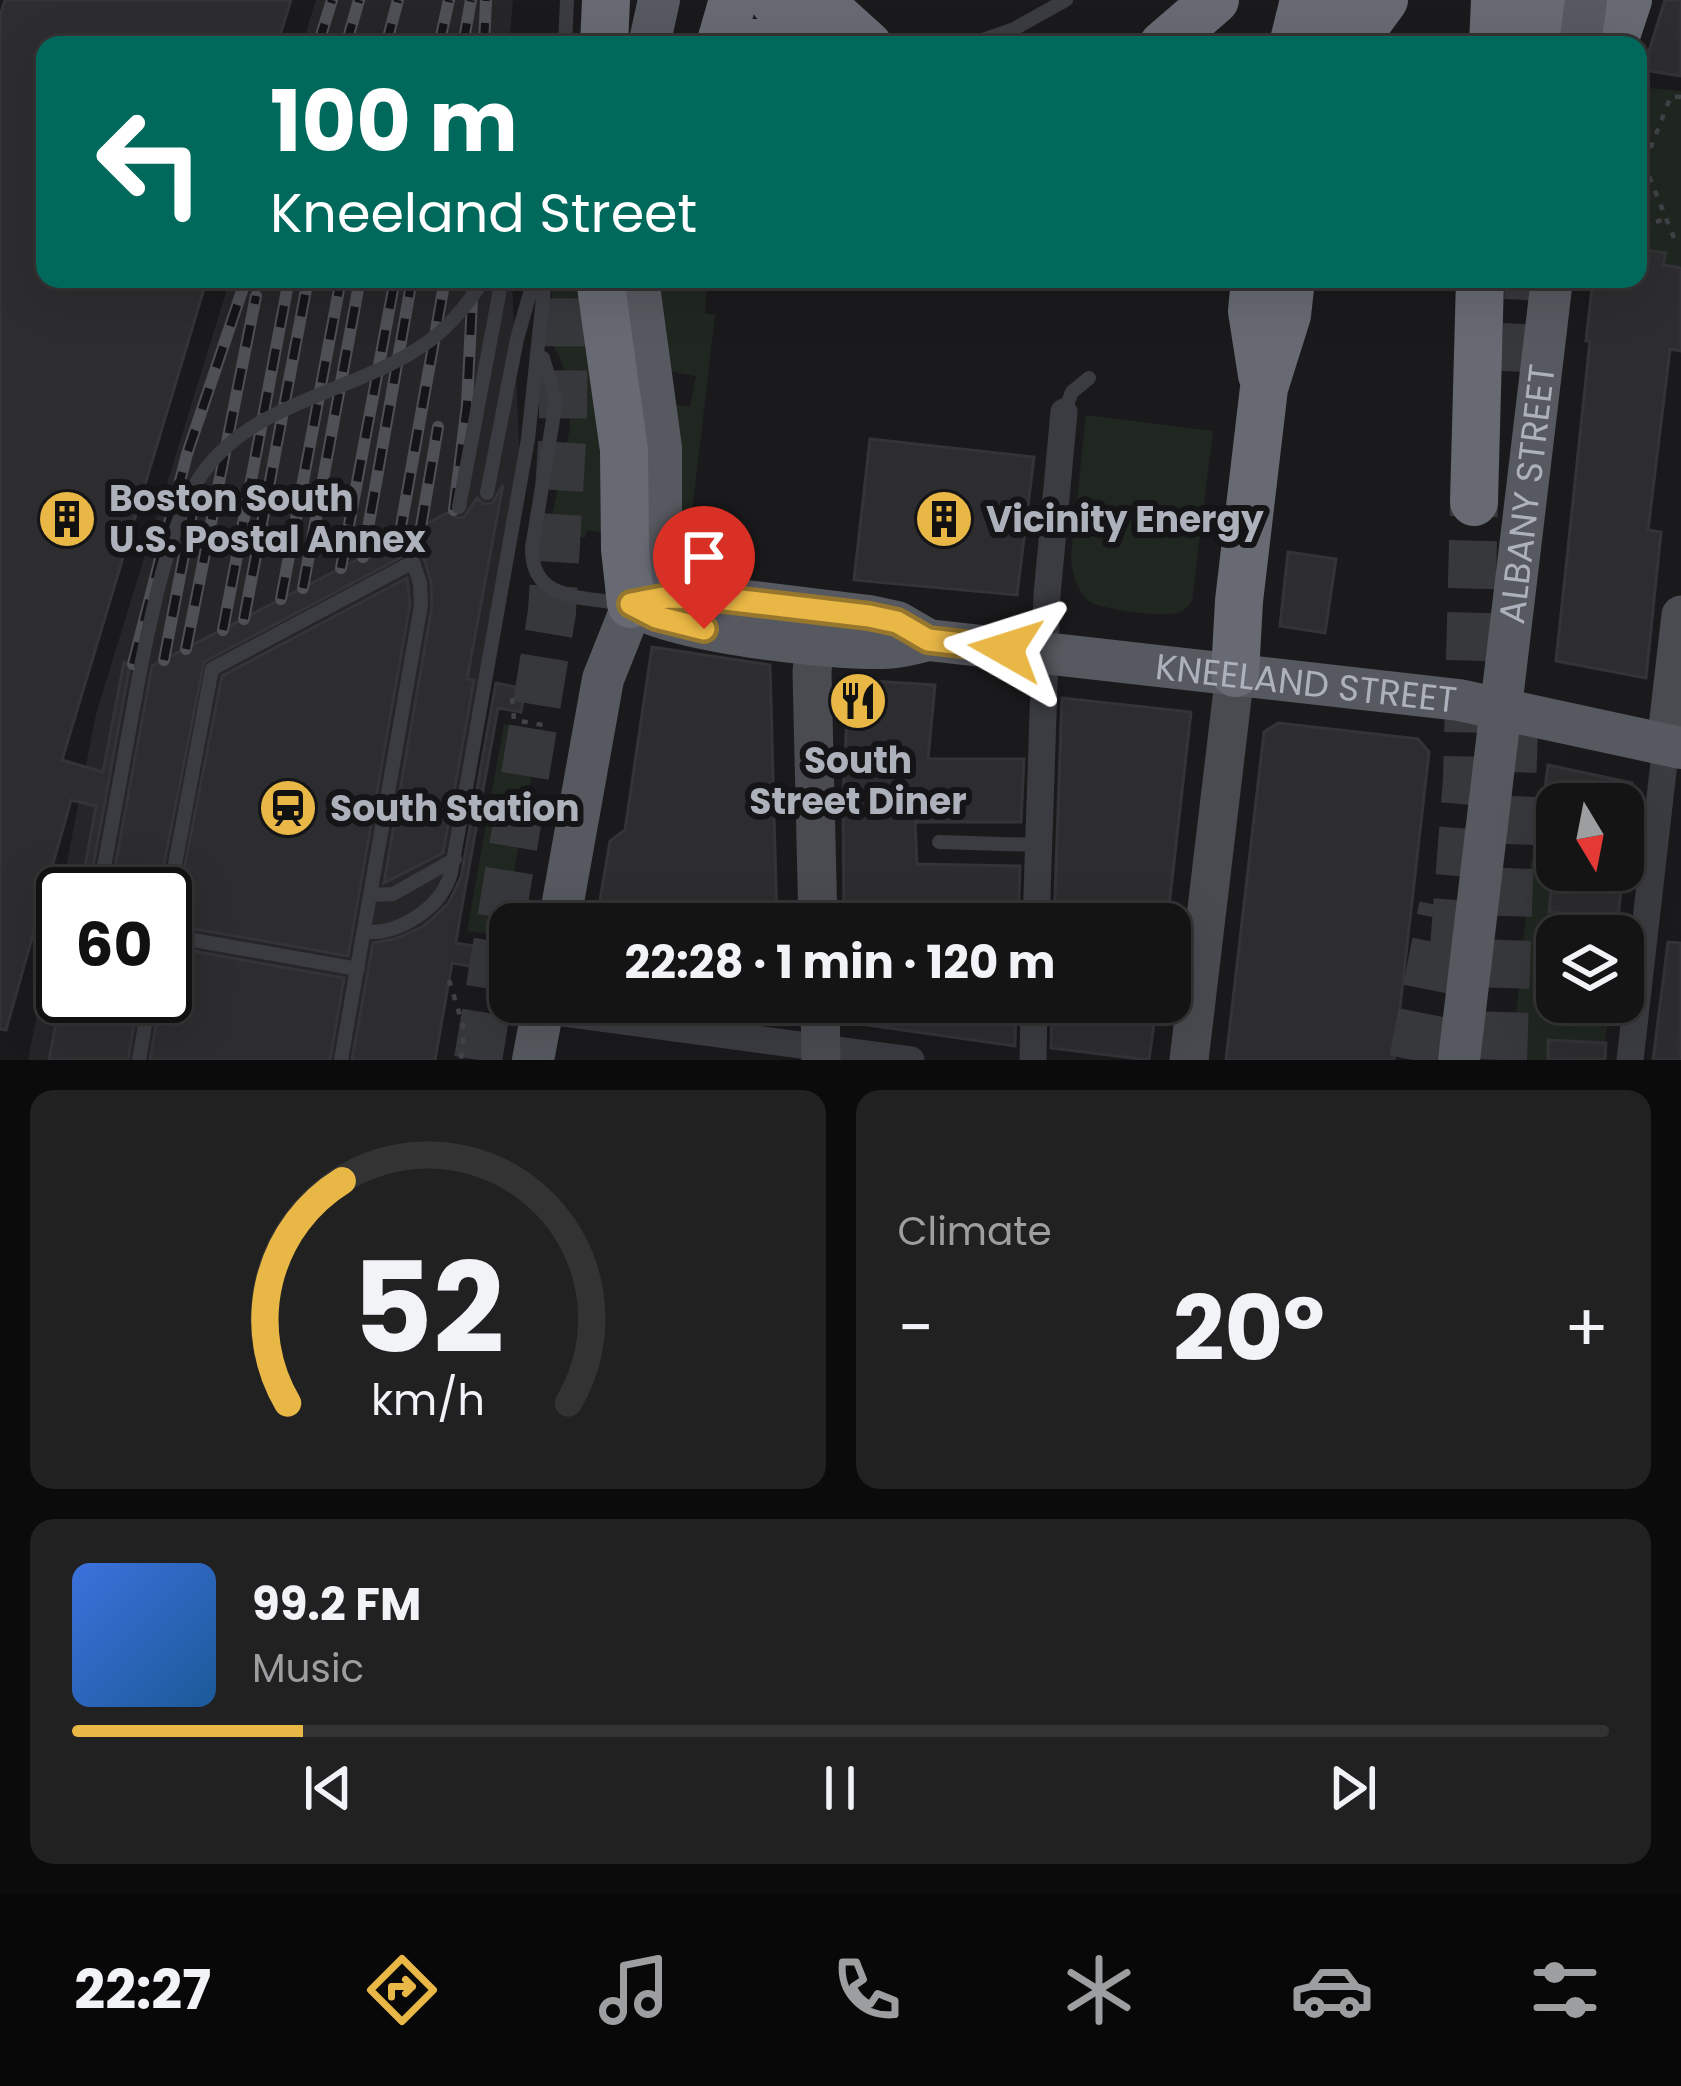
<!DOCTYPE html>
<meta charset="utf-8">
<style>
:root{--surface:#141415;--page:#212122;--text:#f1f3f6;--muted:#9d9ea0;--line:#333334;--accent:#e9b745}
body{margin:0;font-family:Poppins,sans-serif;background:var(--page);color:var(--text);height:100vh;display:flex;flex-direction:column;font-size:45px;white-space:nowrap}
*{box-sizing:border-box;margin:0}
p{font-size:39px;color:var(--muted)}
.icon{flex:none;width:66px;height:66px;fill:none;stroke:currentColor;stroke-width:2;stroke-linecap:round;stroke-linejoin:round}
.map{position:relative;height:1060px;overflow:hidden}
.sheet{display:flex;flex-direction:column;gap:30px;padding:30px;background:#0b0b0c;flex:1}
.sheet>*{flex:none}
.top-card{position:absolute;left:36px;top:36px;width:1611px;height:252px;border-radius:24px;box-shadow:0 12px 48px #0002,0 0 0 3px var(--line);background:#00695c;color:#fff;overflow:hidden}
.needle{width:78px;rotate:170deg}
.controls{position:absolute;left:1536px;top:783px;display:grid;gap:24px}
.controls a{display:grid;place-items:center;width:108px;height:108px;border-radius:24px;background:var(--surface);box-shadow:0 12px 48px #0002,0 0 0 3px var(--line);font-size:60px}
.speed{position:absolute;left:36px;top:867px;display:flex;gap:24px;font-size:60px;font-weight:700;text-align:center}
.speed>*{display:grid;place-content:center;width:156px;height:156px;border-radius:50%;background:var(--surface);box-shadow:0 12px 48px #0002,0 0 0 3px var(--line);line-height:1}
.speed .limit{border:6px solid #111;border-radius:18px;background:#fff;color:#111}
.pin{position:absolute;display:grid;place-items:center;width:102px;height:102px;color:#fff;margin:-123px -51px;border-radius:50% 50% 50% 0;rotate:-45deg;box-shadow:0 0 12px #0007}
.pin .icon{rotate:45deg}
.me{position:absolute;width:132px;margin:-66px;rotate:276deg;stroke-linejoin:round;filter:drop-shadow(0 0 9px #0008)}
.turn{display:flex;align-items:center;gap:42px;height:252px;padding:0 36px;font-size:54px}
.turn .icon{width:156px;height:156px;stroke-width:2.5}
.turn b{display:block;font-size:84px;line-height:102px}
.big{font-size:90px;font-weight:700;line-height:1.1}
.sheet .card{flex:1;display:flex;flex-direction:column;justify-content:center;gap:18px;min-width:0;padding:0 42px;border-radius:24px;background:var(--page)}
.sheet .dial{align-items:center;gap:0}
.dial svg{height:312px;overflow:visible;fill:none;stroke:var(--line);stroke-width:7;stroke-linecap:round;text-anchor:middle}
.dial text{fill:var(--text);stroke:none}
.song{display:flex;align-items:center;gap:36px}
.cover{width:144px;height:144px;border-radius:18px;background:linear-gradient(135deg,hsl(220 70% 55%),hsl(210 70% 35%))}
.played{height:12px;border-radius:6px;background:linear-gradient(90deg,var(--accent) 15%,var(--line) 15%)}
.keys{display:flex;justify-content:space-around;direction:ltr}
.heat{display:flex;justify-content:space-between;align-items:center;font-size:66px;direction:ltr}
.sheet .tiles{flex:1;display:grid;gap:30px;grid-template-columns:1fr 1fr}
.card:last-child{grid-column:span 2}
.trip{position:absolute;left:489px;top:903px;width:702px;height:120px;border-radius:24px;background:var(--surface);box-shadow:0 12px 48px #0002,0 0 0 3px var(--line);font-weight:700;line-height:120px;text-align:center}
.tabs{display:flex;height:192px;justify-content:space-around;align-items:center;background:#080808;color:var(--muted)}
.tabs .icon{width:84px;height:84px}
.tabs .selected{color:var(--accent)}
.tabs b{font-size:54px;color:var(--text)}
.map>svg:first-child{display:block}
.built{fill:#262629;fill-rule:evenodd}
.green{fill:#202721}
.building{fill:#2d2d30;stroke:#343438;stroke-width:3}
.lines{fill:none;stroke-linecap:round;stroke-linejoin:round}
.motorway-tunnel{stroke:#37383c;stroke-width:48;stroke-dasharray:48 24;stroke-linecap:butt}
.path{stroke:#414348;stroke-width:4.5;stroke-dasharray:6 9;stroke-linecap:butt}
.service{stroke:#3b3c41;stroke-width:14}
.minor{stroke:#3b3c41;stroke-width:27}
.secondary{stroke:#494b51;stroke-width:39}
.primary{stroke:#575960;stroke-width:42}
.motorway{stroke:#676a72;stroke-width:48}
.rail-casing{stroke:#4e5056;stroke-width:12}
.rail{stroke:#151517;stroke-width:8;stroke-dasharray:22;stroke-linecap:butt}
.service-bridge{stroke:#3b3c41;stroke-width:14}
.primary-bridge{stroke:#575960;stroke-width:42}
.motorway-bridge{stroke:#676a72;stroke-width:48}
.route-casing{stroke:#97772d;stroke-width:30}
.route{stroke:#e9b745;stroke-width:21}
.labels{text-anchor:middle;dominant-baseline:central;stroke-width:12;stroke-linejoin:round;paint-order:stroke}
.street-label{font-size:36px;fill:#adb1bb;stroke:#151517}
.poi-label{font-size:36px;font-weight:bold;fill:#adb1bb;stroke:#151517;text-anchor:start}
</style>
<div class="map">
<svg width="1681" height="1060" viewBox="0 0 1681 1060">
<rect width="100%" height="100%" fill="#1a1a1c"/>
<!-- built -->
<path class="built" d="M316,0H513L509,45H302Z
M230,279H512L521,488L419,1060H28L96,714ZM63,894H165V996H63Z"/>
<!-- green -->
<path class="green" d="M1638,87L1681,91V268L1663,265L1665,253L1638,249Z
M553,279H585L601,398L605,533L587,530L585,538L549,531L570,427V396L561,360L548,335Z
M653,279H687V283L707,286L705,313L715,315L689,539L752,546L751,564L686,556L685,547L672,545L670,404L690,407L696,376L667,371Z
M1086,415L1213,431L1192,601C1186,608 1186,610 1177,613C1162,617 1100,610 1089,601C1076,590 1071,571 1071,555Z
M504,724L540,731L511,888L495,935L467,931Z
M1531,859L1554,862L1550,912L1623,918L1620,936H1557V1002H1611L1602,1060H1512Z"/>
<!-- building -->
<path class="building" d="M5,0H291L277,45H45V279H207L62,760L103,772L124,662L130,664L88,894H80L96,806L71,800L6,1030L0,1029V16Z
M1665,0H1681V76L1643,70Z
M1638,249L1666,253L1663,265L1681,268V351L1670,349L1648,530L1661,532L1646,678L1556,661L1590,341H1586L1593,279H1638Z
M870,439L1034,457L1017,595L854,580Z
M503,485L467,679L474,680L443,853L384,883L432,606L431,582L424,558L413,551L204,662L158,894H110L152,666L449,512L456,518L464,517L477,498L484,504L492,503Z
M1288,552L1336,559L1325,633L1280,626Z
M407,578L410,604L348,956L173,925L222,676Z
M652,647L770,665L777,924H596L610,841L625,830Z
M849,675L871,676V681L935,685L928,759H1024L1021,822H915L917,864L1020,866L1018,924H844L843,797Z
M496,683L525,689L521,712L498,708L460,917L456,943L479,947L475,967L452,963L435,1060H352L373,943L395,939L424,926L448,904L461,877Z
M1062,698L1191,712L1167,924H1054Z
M1278,723L1418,739L1429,752L1394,1060H1226L1264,732Z
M1548,765L1632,783L1630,804H1557V863L1536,860Z
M1553,870H1623L1618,919L1549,912Z
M1668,942L1681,943V1060H1653Z
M165,946L344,978L330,1060H150L161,996H165Z
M61,996H139L128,1060H49Z
M845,1002H1016L1015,1046L846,1022Z
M1052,1002H1157L1149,1060L1051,1048Z
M1548,1040L1606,1043L1605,1060H1548Z"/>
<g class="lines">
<!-- motorway-tunnel -->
<path class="motorway-tunnel" d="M1525,372L1529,279
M1454,948L1467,779L1474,502
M478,1060L552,612L563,425L564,279
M1413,1060L1443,906
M1503,1060L1514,729"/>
<!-- path -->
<path class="path" d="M1638,91L1644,93L1638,135
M1638,149L1674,238
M1645,162L1671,96L1681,97
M1638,241L1642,242L1649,225L1666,218
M512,698L514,720L549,726
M449,980L464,1029L461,1060"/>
<!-- service -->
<path class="service" d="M565,45L567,0
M968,45L1014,29L1066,0
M543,358L556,401L532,548C531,600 581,597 620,603
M1064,412L1072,392L1089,378
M487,493L517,339L534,279
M939,842L1038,845
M99,894L141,666
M370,895L393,894L455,859
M165,917L212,669L413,562L420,583L421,605L341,1060
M364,932C399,935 441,908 451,873L528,439L545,279
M165,935L358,969
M139,1060L150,996"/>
<!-- minor -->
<path class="minor" d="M1036,924L1047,595L1064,412
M542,1010L911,1060
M1033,1060L1034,1002
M1630,1060L1666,745"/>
<!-- secondary -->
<path class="secondary" d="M815,642L812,672L818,924
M1666,745L1681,615
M820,1002L821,1060
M1189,1060L1235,673"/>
<!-- primary -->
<g class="primary">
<path d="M649,45L659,0"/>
<path id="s1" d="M631,604C673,632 828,649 882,648C898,648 913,644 928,640L1459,700L1681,748"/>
<path d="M631,604L651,598L705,596L869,616L897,622L928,640"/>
<path d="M559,924L603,679L656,546L661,519V448L638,279"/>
<path d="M533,1060L544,1002"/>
<path id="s2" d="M1459,1060L1552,279"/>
</g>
<!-- motorway -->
<path class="motorway" d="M773,0L808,45
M818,0L868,45
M755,43L756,45
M604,45L606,0
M1163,45L1215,0
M1293,45L1304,0
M1351,45L1384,0
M1493,45L1495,0
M1541,45L1543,0
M1613,45L1628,0
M600,279L624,450L625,549L631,604
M1255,279L1252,311L1262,375
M1474,502L1480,279
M1235,673L1239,601L1264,388L1287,315L1291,279"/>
<!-- rail casing -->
<g class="rail-casing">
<path id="rail" d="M318,45L332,0
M346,45L359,0
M386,45L398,0
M439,45L449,0
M463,45L471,0
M484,45L486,0
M454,510L467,405L473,279
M421,527L438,427
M399,538L445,279
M363,557L412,279
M341,568L395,279
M303,588L360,279
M281,599L341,279
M244,619L308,279
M223,630L289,279
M186,649L256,296
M164,660L193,508
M133,664L187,454L246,279"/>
</g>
<!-- rail -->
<use href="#rail" class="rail"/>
<!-- service-bridge -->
<path class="service-bridge" d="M459,507L502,279
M141,666C152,612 171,518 202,474C253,401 353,393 422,346C448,329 468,304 484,279"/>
<!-- primary-bridge -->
<path class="primary-bridge" d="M1580,45L1586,0"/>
<!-- motorway-bridge -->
<path class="motorway-bridge" d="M720,45L733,0
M1332,45L1343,0"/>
</g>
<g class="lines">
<!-- route casing -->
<g class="route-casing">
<path id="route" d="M704,629L656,617L631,604L668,597L716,598L869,616L897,622L928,640L1006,649"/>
</g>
<!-- route -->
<use href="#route" class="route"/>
</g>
<!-- icons -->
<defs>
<g id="building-disc" transform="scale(3)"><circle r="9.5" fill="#e9b745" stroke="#151517"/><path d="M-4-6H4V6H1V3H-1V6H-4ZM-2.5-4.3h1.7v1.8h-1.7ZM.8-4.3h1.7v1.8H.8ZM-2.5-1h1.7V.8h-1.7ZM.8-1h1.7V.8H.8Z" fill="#111"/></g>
<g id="restaurant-disc" transform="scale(3)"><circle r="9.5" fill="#e9b745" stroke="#151517"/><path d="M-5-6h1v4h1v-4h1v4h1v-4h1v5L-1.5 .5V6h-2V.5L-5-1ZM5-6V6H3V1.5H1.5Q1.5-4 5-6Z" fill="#111"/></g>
<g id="station-disc" transform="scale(3)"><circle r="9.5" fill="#e9b745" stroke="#151517"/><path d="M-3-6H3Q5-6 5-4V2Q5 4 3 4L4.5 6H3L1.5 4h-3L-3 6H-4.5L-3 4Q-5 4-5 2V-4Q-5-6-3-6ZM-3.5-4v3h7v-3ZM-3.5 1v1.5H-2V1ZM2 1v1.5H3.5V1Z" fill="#111"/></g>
</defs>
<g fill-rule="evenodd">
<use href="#building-disc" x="67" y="519"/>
<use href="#building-disc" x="944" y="519"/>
<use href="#restaurant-disc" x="858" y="701"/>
<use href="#station-disc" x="288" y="808"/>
</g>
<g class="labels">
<!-- street labels -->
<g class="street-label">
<text stroke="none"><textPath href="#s2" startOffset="570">ALBANY STREET</textPath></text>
<text stroke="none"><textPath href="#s1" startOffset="684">KNEELAND STREET</textPath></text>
</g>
<!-- poi labels -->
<g class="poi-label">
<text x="109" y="498">Boston South<tspan x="109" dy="41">U.S. Postal Annex</tspan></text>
<text x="986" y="519">Vicinity Energy</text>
<text x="858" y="760" text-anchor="middle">South<tspan x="858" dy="41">Street Diner</tspan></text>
<text x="330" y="808">South Station</text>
</g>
</g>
</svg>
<div class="controls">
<a><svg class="needle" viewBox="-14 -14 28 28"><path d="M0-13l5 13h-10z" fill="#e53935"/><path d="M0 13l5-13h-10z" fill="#9d9ea0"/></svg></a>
<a><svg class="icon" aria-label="layers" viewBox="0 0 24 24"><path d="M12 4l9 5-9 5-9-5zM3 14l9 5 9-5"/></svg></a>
</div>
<div class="speed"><div class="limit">60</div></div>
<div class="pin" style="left:704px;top:629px;background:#d93025"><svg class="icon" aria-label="arrive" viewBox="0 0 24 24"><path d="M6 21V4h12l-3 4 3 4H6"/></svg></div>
<svg class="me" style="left:1006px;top:649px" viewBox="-20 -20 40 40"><path d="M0-17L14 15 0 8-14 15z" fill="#e9b745" stroke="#fff" stroke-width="4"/></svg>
<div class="trip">22:28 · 1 min · 120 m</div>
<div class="top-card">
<div class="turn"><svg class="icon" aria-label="left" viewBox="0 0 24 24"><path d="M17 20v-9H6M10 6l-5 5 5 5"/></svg><div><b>100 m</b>Kneeland Street</div></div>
</div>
</div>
<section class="sheet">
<div class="tiles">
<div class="card dial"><svg viewBox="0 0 100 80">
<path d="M14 69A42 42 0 1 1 86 69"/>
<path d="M14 69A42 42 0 0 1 28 12" stroke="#e9b745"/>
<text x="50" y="56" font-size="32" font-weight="700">52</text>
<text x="50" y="72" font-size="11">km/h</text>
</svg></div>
<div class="card"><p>Climate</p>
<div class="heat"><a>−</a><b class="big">20°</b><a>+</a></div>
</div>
<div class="card">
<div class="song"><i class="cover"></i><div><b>99.2 FM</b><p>Music</p></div></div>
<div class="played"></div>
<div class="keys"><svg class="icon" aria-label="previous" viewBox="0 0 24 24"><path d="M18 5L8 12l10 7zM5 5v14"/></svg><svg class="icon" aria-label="pause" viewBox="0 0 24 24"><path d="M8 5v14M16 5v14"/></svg><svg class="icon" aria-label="next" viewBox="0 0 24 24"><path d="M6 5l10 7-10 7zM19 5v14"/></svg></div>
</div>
</div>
</section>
<nav class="tabs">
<b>22:27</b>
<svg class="icon selected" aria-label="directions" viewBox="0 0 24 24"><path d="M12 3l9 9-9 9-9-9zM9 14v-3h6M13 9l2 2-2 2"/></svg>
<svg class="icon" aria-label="music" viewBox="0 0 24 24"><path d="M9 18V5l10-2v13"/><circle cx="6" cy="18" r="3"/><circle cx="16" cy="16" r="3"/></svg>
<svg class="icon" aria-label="phone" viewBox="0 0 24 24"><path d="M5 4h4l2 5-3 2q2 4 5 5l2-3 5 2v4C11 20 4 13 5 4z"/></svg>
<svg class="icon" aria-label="climate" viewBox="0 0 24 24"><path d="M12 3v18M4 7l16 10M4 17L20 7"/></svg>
<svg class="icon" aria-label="car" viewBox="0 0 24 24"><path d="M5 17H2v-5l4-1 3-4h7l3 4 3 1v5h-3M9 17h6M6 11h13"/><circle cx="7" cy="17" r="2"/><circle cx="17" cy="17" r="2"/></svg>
<svg class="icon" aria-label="filters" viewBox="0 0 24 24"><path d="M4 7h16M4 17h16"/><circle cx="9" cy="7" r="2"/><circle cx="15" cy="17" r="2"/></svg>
</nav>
